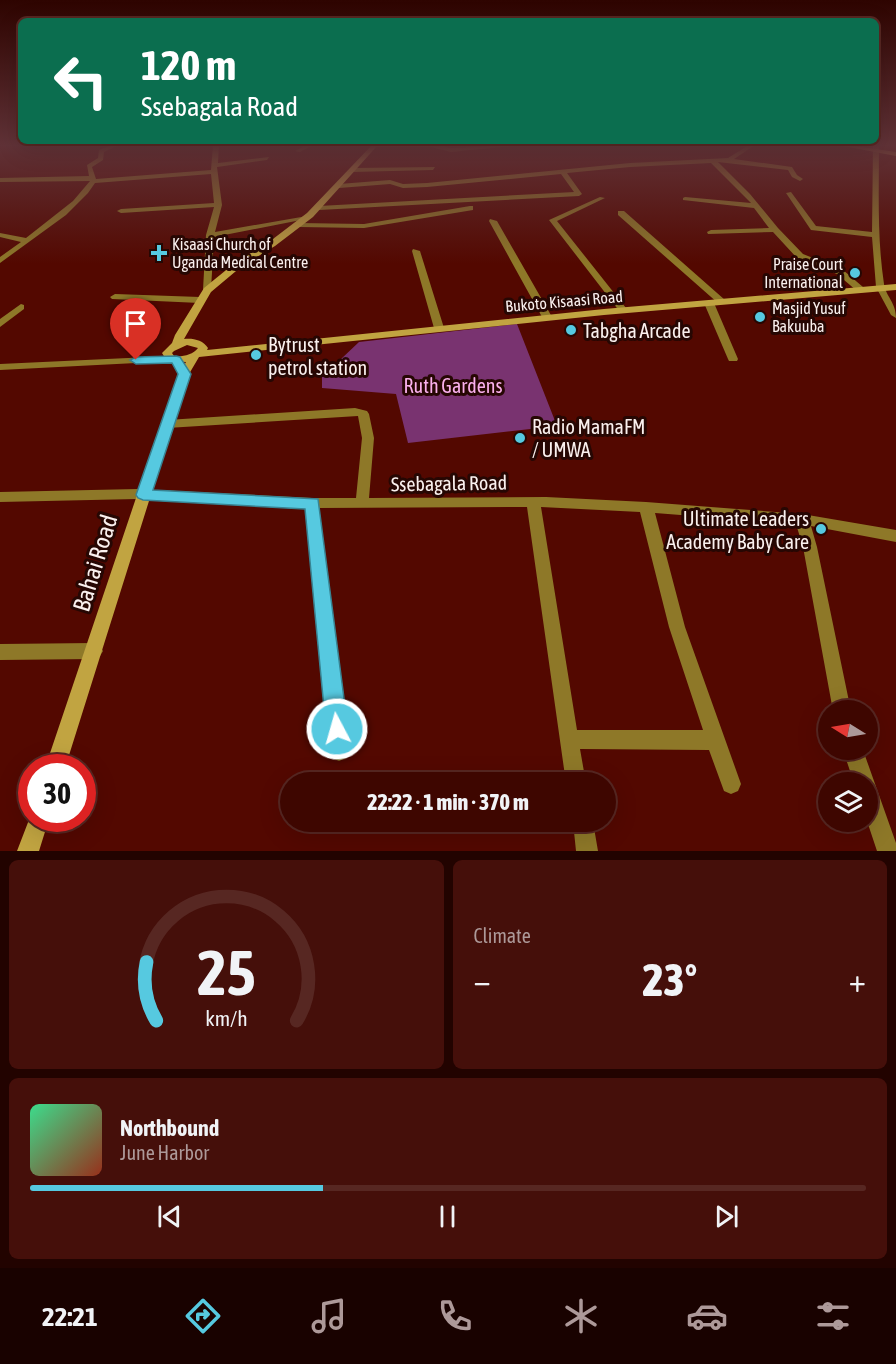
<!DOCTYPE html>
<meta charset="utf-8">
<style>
:root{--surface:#3e0600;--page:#450f0a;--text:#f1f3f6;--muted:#ad9999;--line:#572722;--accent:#56c9e0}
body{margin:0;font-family:"Asap Condensed",sans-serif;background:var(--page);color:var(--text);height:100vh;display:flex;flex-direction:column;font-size:22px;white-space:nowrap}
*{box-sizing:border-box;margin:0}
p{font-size:20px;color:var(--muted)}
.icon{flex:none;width:33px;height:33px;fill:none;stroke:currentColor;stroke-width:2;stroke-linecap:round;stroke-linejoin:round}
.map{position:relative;height:851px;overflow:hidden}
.side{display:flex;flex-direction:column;gap:9px;padding:9px;background:#220300;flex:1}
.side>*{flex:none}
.banner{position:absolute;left:18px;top:18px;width:861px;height:126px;border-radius:9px;box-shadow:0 6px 24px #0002,0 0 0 2px var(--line);background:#0b6e4f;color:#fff;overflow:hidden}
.needle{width:39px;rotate:281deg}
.tools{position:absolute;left:818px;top:700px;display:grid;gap:12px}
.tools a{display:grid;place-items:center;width:60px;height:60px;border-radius:50%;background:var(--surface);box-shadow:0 6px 24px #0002,0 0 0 2px var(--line);font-size:30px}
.speed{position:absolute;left:18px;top:754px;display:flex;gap:12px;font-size:30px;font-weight:700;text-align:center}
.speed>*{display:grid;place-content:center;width:78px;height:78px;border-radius:50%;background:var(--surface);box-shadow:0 6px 24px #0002,0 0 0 2px var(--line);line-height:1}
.speed .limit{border:9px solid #d22;background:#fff;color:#111}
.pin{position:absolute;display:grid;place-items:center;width:51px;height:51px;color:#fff;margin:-62px -26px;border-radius:50% 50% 50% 0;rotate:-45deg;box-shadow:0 0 6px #0007}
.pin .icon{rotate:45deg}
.me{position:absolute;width:66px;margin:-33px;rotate:354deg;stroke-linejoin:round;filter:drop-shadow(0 0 4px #0008)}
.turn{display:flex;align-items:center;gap:21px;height:126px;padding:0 24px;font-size:27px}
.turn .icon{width:78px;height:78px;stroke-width:2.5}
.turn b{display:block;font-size:42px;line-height:51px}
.big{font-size:45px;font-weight:800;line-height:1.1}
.side .widget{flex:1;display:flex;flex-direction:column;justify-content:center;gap:9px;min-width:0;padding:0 21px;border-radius:9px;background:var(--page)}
.side .dial{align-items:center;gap:0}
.dial svg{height:156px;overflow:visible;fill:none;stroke:var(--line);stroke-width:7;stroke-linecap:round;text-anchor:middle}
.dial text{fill:var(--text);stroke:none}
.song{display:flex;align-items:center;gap:18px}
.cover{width:72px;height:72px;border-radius:9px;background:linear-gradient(135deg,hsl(150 70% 55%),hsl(10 70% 35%))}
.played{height:6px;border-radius:3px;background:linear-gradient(90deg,var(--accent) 35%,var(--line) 35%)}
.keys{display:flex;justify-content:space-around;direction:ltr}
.heat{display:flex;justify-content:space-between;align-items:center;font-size:33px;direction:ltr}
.side .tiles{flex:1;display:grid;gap:9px;grid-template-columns:1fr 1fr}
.widget:last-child{grid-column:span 2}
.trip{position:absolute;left:280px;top:772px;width:336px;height:60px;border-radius:30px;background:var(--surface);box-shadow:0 6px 24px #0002,0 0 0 2px var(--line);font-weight:800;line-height:60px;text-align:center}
.tab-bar{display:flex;height:96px;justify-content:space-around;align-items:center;background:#190200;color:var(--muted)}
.tab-bar .icon{width:42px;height:42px}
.tab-bar .on{color:var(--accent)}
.tab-bar b{font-size:27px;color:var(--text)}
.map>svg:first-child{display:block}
.green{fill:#793370}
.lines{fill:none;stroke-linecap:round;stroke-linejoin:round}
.street{fill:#8e7828;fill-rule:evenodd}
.secondary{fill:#c1a441;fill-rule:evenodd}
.route{fill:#56c9e0;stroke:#388392;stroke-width:1.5}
.poi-dot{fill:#56c9e0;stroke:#260703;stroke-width:2}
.labels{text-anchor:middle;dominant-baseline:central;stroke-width:6;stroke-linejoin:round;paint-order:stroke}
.far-poi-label{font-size:16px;fill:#faf0ee;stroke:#260703;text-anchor:start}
.far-street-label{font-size:16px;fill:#faf0ee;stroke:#260703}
.poi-label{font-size:20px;fill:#faf0ee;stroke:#260703;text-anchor:start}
.park-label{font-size:20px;fill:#fab0ed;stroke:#260703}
.street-label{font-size:20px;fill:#faf0ee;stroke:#260703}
.near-street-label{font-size:24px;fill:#faf0ee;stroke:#260703}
</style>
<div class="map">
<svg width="896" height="851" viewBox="0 0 896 851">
<rect width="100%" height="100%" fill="#530800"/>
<!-- green -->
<path class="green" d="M517,324L557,426L408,443L396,394L322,388V377L359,342Z"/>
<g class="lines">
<!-- street -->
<path class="street" d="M112,145H119L104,152L103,160L92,167L96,179L211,170L213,145H219L218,163L269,157L267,160L217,167L222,205L215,232L307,216L311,218L214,237L211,290L207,293L203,290L206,235L214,207L121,213L117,211L121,209L214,203L211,174L95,183L88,193L66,215L0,263V257L21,242L0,237V233L26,238L73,201L90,181L0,182V178L89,176L87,165L98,158L99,150Z
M279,145H286L283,147Z
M306,145H313L300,152L295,151Z
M372,145H437L451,148L524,145L451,152L431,147H375Z
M749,145H755L734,159L792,167L797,175L803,179L800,181L792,177L788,170L718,162L750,194L778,228L803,254L843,270L863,287V291H857L837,274L797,258L773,232L708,234L707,232L711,230L769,228L754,208L683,200V198L685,197L751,203L711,163L630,167L567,173L582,194L579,196L319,210L315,208L319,206L574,192L561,174L427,187L403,188L390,184L339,188L336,186L339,184L390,180L403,184L427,183L630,163L728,158Z
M873,145H879C879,191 877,238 884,284C886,297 896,302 896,318L891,315L876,287L872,237L811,230L786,193L791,192L816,226L872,232Z
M435,167L433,170L352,172L349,170L352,168Z
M600,197L605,198L557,221L626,308L628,310L623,313L620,312L549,220Z
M470,206H473V210L364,228L299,227L295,225L299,223L364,224Z
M618,211H624L725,300V304H719L618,215Z
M490,219L497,221L552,317L550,319H544L542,317L489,221Z
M413,249L420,251L444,328L442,330H436L434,328L412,251Z
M115,294L200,297L205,300L200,303L112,299L110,297Z
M709,300L714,303L738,359L737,361H729L728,359L704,303Z
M21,304L24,305V309L0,327V319Z
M171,356L176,359L175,361L0,370V364Z
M355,408L367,411L369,414L374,438L369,498L546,497L646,502L802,514L896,530V542L811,526L817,547L851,711H833L803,547L796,524L655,513L685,627L741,784L738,791L731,794L724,791L709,750L580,749L586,783H566L527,507L319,508L349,751L346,758L339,761L332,758L329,751L306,508L137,499L0,502V492L137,489L312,498H356L362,438L358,416L167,428L161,424L167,420ZM541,507L640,512L669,627L703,730H577Z
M94,643L100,646L103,651L100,656L94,659L0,660V644Z
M843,750H863L896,843V851H877L867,821V783H854Z
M573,822H593L598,851H576Z"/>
<!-- secondary -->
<path class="secondary" d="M372,145H378L313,217L275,246L242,266L211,292L184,339C193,338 203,340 208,348L207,350L604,309L896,284V290L604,315L199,357L189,374L177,412L65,768H45L165,412L179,374L186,362L167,361L162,353L172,343L175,335L204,288L236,262L269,242L307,213ZM187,345L198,348C193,355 182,357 174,356L172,353L174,351Z
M838,145H849L896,152V156Z
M32,812V819H49L39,851H17Z"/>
</g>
<!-- sky -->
<linearGradient id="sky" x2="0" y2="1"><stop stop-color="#2e0400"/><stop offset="0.55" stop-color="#603237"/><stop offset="1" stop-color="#603237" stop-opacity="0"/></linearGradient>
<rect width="896" height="264" fill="url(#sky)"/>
<!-- route -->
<path class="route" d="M176,356L180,357L191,374L153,490L318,499L348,729L345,736L337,739L330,736L326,729L305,509L143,500L138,498L136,495L178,374L172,363L136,364L130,360L136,357Z"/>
<!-- markers -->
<g class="poi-dot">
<path d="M156 244h6v6h6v6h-6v6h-6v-6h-6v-6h6z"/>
<circle cx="855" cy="273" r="6"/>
<circle cx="760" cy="317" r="6"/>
<circle cx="571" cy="330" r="6"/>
<circle cx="256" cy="355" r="6"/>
<circle cx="520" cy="438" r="6"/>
<circle cx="821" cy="529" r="6"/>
</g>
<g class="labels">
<!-- far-poi labels -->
<g class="far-poi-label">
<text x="172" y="244">Kisaasi Church of<tspan x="172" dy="18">Uganda Medical Centre</tspan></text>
<text x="843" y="264" text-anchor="end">Praise Court<tspan x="843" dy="18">International</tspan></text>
<text x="772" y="308">Masjid Yusuf<tspan x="772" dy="18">Bakuuba</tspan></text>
</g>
<!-- far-street labels -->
<g class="far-street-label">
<text transform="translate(564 301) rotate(-5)">Bukoto Kisaasi Road</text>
</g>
<!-- poi labels -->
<g class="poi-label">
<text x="583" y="330">Tabgha Arcade</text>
<text x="268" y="344">Bytrust<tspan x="268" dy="23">petrol station</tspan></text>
<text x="532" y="426">Radio MamaFM<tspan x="532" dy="23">/ UMWA</tspan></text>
<text x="809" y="518" text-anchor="end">Ultimate Leaders<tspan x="809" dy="23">Academy Baby Care</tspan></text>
</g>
<!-- park labels -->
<g class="park-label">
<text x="453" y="385">Ruth Gardens</text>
</g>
<!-- street labels -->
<g class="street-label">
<text transform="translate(449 483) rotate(-1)">Ssebagala Road</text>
</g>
<!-- near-street labels -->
<g class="near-street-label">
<text transform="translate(95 563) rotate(-73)">Bahai Road</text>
</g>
</g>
</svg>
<div class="tools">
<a><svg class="needle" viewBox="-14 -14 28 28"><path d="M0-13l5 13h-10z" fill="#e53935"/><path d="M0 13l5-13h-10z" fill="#ad9999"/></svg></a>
<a><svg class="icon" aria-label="layers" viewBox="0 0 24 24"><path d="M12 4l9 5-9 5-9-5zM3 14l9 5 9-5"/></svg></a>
</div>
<div class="speed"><div class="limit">30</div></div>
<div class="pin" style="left:136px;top:360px;background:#d93025"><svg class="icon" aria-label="arrive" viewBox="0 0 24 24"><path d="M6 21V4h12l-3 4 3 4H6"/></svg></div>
<svg class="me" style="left:337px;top:729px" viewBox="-20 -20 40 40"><circle r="17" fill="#56c9e0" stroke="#fff" stroke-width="3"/><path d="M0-11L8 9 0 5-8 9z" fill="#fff"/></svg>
<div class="trip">22:22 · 1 min · 370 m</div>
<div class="banner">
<div class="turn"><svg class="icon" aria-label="left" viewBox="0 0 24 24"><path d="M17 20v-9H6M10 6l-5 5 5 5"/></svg><div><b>120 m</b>Ssebagala Road</div></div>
</div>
</div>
<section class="side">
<div class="tiles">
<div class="widget dial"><svg viewBox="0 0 100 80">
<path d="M14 69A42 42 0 1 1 86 69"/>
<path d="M14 69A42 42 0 0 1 9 39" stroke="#56c9e0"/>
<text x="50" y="56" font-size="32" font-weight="700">25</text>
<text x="50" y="72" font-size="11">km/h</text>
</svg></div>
<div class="widget"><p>Climate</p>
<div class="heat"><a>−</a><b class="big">23°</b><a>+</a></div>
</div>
<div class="widget">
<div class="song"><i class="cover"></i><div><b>Northbound</b><p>June Harbor</p></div></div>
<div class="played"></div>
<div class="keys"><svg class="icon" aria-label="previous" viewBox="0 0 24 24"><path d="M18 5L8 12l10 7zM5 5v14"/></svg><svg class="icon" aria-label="pause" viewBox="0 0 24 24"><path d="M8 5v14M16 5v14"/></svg><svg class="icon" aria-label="next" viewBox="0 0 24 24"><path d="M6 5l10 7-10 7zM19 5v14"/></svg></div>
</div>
</div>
</section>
<nav class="tab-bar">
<b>22:21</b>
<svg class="icon on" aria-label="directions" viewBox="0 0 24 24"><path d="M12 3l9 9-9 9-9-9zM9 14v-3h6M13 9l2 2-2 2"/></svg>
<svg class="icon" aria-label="music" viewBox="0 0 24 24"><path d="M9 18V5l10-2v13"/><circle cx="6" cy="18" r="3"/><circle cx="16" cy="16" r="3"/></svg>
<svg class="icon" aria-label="phone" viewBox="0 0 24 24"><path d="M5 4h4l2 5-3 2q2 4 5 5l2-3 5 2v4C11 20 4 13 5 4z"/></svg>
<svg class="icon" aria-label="climate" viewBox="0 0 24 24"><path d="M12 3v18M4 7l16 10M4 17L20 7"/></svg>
<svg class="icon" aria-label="car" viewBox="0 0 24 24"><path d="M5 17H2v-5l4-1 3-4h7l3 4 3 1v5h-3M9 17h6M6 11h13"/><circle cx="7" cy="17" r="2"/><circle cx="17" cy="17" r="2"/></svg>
<svg class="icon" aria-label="filters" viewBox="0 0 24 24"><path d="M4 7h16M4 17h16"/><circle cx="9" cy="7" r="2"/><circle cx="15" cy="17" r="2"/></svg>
</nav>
